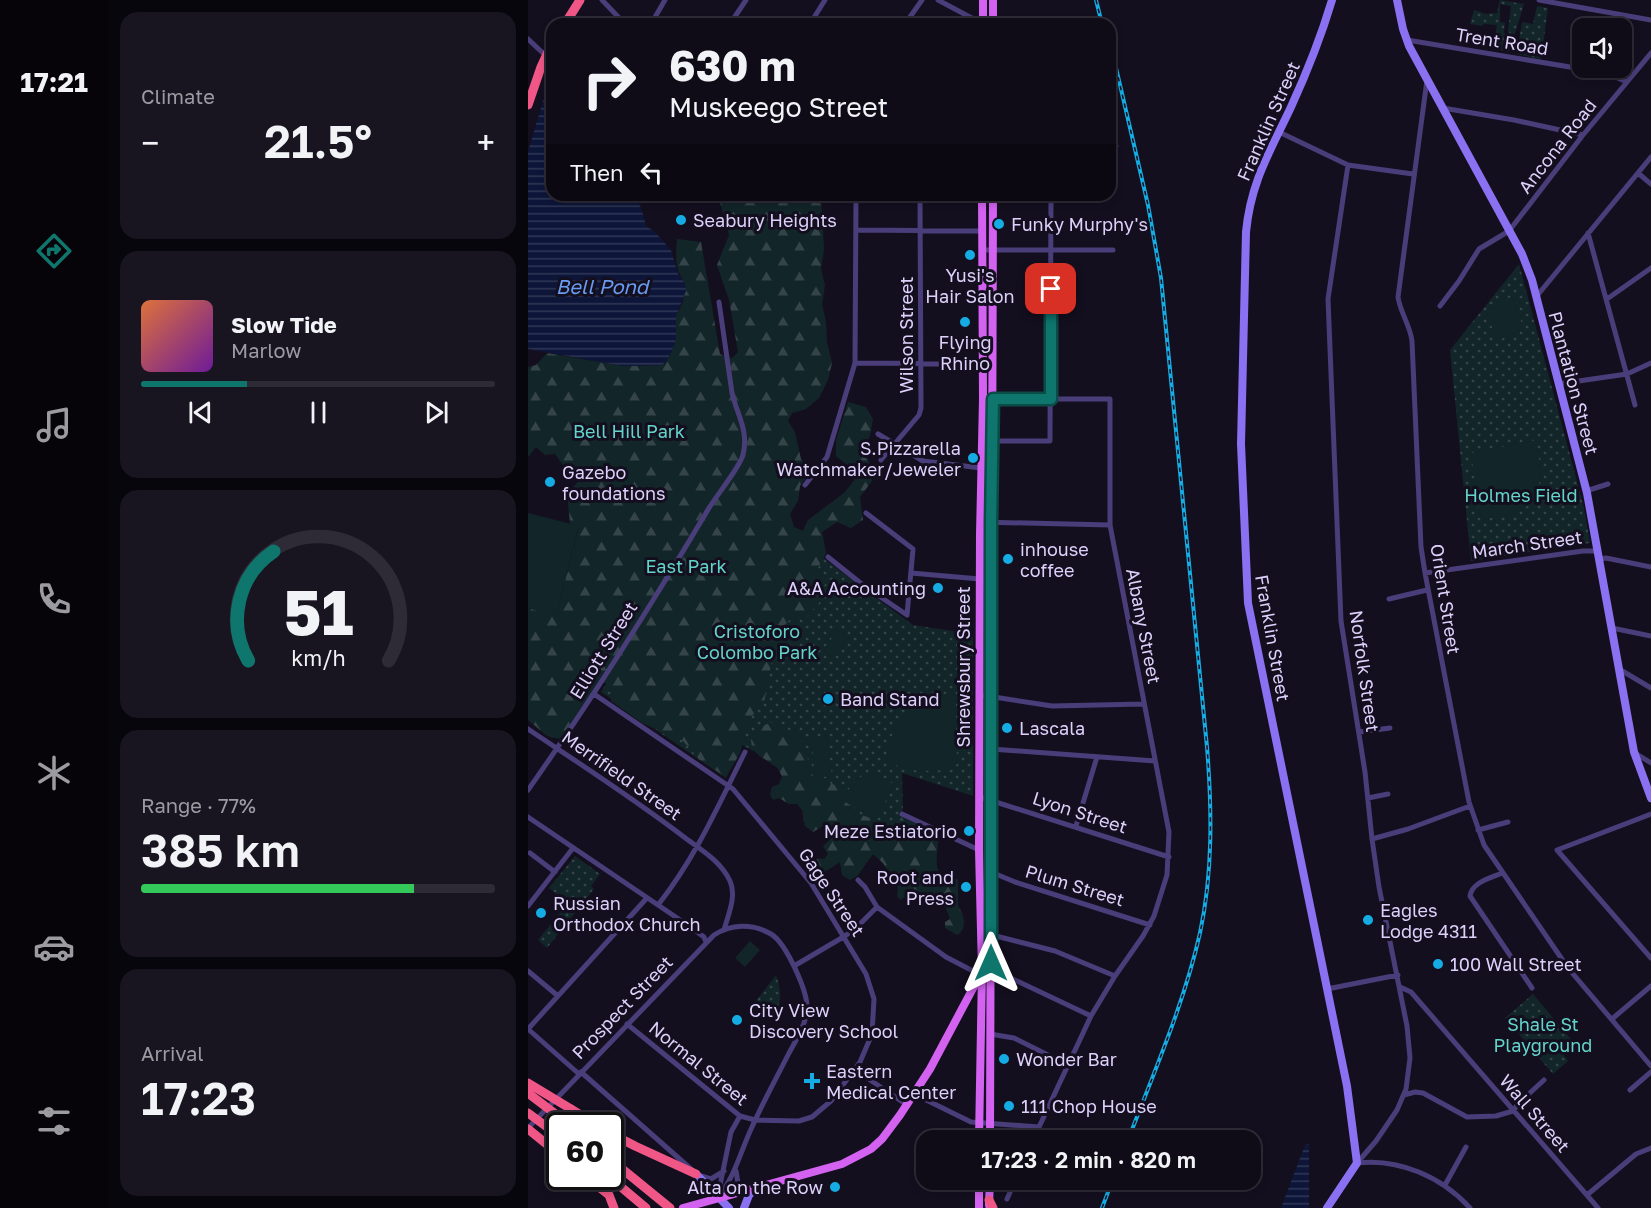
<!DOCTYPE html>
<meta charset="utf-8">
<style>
:root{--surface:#0f0b17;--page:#181420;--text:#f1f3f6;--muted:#9b9ba1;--line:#2f2b36;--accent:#0f766e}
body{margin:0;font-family:"Golos Text",sans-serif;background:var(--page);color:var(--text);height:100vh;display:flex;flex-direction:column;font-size:22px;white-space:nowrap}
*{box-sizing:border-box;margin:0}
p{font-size:20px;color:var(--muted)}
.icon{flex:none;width:33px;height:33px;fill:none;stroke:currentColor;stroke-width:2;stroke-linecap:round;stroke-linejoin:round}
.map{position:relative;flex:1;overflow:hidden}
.details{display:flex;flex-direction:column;gap:12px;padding:12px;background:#08060d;width:420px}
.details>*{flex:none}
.banner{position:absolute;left:18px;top:18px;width:570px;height:183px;border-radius:18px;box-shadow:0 3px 9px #0003,0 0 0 2px var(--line);background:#0f0b17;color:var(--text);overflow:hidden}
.tools{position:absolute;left:1044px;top:18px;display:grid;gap:12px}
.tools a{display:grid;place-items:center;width:60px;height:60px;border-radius:12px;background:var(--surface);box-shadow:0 3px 9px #0003,0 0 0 2px var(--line);font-size:30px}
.speed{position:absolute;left:18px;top:1112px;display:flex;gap:12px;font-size:30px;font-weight:700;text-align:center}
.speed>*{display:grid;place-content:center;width:78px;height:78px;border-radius:50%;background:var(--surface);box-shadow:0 3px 9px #0003,0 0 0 2px var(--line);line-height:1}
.speed .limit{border:3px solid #111;border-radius:9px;background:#fff;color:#111}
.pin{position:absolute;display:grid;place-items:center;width:51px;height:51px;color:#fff;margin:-26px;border-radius:12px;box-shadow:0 3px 9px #0006}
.me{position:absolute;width:66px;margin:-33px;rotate:0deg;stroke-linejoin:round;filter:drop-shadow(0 0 4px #0008)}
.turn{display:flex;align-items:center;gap:21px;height:126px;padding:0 24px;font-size:27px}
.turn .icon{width:78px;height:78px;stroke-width:2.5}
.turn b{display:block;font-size:42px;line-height:51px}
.then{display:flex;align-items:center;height:57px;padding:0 24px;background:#0003;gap:12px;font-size:22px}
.big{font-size:45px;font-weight:600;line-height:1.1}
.details .card{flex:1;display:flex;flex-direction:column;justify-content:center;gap:9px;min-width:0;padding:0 21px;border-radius:18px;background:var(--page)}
.details .dial{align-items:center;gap:0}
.dial svg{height:156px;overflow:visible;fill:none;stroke:var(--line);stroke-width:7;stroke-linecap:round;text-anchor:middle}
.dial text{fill:var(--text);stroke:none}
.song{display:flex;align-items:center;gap:18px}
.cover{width:72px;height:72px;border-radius:9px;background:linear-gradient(135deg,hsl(20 70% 55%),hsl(280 70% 35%))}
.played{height:6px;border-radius:3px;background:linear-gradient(90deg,var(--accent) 30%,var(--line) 30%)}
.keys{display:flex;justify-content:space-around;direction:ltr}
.heat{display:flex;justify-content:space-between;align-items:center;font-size:33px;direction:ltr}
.charge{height:9px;border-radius:4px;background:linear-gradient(90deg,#34c759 77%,var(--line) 0)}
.trip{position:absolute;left:388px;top:1130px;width:345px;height:60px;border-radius:18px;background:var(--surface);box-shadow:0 3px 9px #0003,0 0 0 2px var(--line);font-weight:600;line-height:60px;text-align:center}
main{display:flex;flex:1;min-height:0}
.tab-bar{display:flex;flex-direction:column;width:108px;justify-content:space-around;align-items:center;background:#060409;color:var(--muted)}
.tab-bar .icon{width:42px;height:42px}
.tab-bar .current{color:var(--accent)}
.tab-bar b{font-size:27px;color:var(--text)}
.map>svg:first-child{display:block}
.grass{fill:url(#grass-dots)}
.forest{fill:url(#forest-firs)}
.pitch{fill:#122528}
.water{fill:url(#water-rules)}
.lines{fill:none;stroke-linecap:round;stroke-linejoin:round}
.street{stroke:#4a3e7a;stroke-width:5}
.secondary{stroke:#8a71f2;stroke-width:8}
.primary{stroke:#d362f1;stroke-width:8}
.highway{stroke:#f05787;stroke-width:9}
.rail-casing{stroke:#15ace3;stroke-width:4}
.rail{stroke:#140f1f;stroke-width:1.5;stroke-dasharray:4.5;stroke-linecap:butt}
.highway-bridge{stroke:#f05787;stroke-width:9}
.route-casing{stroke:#0a4d48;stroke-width:15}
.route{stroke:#0f766e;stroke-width:10}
.poi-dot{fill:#15ace3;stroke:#140f1f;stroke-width:2}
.labels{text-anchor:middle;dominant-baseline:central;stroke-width:6;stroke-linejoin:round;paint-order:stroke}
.street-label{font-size:18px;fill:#ddd1fb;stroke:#140f1f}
.poi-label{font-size:18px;fill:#ddd1fb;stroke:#140f1f;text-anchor:start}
.park-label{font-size:18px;fill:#64d4ca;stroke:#140f1f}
.water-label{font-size:20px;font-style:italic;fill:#689bf1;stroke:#140f1f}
</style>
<main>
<nav class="tab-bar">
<b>17:21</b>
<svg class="icon current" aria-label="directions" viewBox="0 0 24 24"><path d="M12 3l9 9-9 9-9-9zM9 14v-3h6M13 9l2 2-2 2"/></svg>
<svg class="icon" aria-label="music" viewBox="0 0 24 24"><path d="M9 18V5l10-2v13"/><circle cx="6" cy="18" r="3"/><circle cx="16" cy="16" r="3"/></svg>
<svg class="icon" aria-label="phone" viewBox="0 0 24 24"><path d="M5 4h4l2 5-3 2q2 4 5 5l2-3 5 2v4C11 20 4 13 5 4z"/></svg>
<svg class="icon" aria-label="climate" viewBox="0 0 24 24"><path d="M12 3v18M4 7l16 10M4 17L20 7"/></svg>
<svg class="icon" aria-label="car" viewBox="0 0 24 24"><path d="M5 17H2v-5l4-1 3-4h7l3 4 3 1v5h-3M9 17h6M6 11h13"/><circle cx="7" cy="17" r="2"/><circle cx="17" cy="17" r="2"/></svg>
<svg class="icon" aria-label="filters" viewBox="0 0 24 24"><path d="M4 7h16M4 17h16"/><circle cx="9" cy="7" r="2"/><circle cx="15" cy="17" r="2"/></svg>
</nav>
<section class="details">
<div class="card"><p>Climate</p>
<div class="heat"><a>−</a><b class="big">21.5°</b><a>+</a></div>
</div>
<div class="card">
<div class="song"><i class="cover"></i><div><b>Slow Tide</b><p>Marlow</p></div></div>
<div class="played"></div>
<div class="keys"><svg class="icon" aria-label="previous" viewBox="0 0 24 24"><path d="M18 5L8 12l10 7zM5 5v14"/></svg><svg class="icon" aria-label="pause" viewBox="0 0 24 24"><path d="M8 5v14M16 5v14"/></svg><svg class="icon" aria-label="next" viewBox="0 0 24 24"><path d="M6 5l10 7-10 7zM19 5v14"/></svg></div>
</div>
<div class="card dial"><svg viewBox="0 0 100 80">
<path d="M14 69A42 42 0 1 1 86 69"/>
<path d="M14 69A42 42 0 0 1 27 13" stroke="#0f766e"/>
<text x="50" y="56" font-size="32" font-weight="700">51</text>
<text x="50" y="72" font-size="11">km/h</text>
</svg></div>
<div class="card"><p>Range · 77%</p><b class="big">385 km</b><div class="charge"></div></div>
<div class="card"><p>Arrival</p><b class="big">17:23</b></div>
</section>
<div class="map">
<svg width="1123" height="1208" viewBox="0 0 1123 1208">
<defs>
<pattern id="grass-dots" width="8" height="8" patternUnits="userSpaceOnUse" patternTransform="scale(1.5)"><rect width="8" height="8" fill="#122528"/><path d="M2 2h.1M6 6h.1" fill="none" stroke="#344448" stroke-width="1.8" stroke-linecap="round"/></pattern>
<pattern id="forest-firs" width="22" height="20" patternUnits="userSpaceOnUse" patternTransform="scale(1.5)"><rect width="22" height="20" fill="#122528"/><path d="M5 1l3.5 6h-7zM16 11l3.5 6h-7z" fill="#344448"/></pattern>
<pattern id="water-rules" width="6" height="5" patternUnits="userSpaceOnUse" patternTransform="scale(1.5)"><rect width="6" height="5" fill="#0d1639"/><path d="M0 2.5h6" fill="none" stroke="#303757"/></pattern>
</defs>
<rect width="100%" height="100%" fill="#140f1f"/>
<!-- grass -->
<path class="grass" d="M972,0L996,4L985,40L980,31L983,6L972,4V22L977,23L976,32L983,43L981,52L965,48L969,25L955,24V26L942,24L946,10L958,14L969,13Z
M1009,6L1020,8L1013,59L989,54L994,22L1005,24Z
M991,264L1056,508L1062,543L943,561L922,350Z
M201,488L385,625L445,634V796L374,773L375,817L410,870L364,878L355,863L345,854L329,876L321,869L314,845L255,766L214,745L198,778L73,692Z
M47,856L72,874L63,886L66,889L19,948L10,940L40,903L21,888Z
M248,975C253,988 253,998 250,1011L228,1001Z
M1005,994L1047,1044L1035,1054L1040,1061L1025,1074L977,1018Z"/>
<!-- forest -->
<path class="forest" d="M190,195L293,196L296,249L293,269L297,285L294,304L298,322L299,342L304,363L300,380L291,398L278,409L264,413L260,421L267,432L273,459L282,472L272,486L270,501L262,514L266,527L275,531L280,520L316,493L328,478L324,469L308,456V440L320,402L338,407L345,419L342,436L334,453L342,463L344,481L332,497L335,520L323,528L309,522L294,532L298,553L290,568L297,584L291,603L278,618H264L251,630L257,648L243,664L236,703L222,718L212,753L204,767L196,776L171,759L155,741L114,723L83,701L85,687L75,682L69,694L57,703L32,739L19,736L0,720V608L28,615L51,527L42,524L39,493L55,477L51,474L42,475L27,454L17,455L8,447L0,457V367L8,365L19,353L95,366L136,365L143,353L148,340V316L155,302L157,283C146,268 148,257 149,239L173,242L192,354L204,358L210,352L201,300L189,265L201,235Z
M243,722L273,735L284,774L290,781C312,784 321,790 327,812C341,819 352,819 366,827L374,817L411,834C410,856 400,879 430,879V906C436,914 440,929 429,935L417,928V922L422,919L418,908L408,902L392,907C387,898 381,893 372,900L369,896L370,888L355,863L345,854L329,876L322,880L314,875L312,862L286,879L279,867L290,858L296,859L300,854L295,846L304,837L295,826L285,832L277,826L274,810L269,804H261L251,798L245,800L242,795L244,787L251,784L254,777C252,772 250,767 245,765C235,757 224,755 223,740L235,726Z"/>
<!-- pitch -->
<path class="pitch" d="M984,297L987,299L995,328L982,336L968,340L959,311L961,309L969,306L973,300Z
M1008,440L1013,472L1008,501L984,515L952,519L943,453Z
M0,513L51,526L28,616L0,608Z
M310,629L321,637L306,658L295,651Z
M426,692L428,708L429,764L423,770L390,771L360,763C357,723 390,698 426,692Z
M299,735L304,776L287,778L283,737Z
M346,773L352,775L367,785L350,814L342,817L314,800C322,787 329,774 346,773Z
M222,941L232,950L217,967L207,958Z"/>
<!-- water -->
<path class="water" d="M24,90V195H104C113,202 115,215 118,226L127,232L143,250L150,274L157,283L158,291L148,316V340L143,353L135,365L95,366L0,349V152L15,101L19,94Z
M781,1144V1208H753L777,1145Z"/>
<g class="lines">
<!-- street -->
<path class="street" d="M74,0L97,24
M410,0L455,24
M1011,0L1123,20
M123,24L137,0
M202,24L218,0
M282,24L297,0
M377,24L394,0
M0,39L17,55
M879,40L1078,73L1099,82
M899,80L870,297C872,312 882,325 884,341L893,547L897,573L941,802L956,845L1040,968L1123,1066
M915,108L986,120L1055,135
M751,132L820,165L885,174
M582,145L588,146
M820,165L800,299L813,621L837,772L844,839L851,887L879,1026L882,1058L878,1089L869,1110L848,1141L829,1163
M1110,173L1123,184
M328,230L454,231
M1060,233L1107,405
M455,250H585
M1008,297L1123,157
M1079,299L1123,268
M912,306L931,281L951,249L981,231L1055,135L1123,53
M327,363L454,364
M1030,384L1099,374L1123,363
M455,399H582V525L641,832L639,875L626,916L615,936L587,976L563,1016L505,1140
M350,434L395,461L453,468
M464,441H522L523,195
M353,460L391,415L393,408L392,195
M277,485L299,457L327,363L328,195
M1058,491L1080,484
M452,522L582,525
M300,557L335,585L379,615L385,549L338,513
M1071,559L1078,558L1123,567
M383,573L463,580
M897,573L1055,551H1070
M861,599L899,590
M1084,628L1123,636
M1091,669L1123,688
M66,694L205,789L283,883L338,974L346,999L344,1034L332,1062L303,1101L284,1117L271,1121L227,1120L212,1116L99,1024
M453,695L524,706L615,704
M0,729C52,764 105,798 156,837C172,849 193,861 202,881C209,896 200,915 196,930
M831,732L862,728
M463,749L627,761
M1107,753L1123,763
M0,790C63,701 122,607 178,513C186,498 211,469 215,455C221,430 209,415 204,393L191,302
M452,797L641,857
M840,798L860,794
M374,814L451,850
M1123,814L1029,850L1123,958
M0,817L161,926L176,937L178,942
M548,826L569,757
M950,830L980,822
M844,839L880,829L942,806
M2,853L27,872
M463,872L487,882L622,925
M974,873C963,878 944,882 942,896L1004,988
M330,880L337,887L349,907L418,957L443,970L470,972L563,1016
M130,905C168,857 190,806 217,752
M0,906L45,848
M460,934L527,951L587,976
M266,966L317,936L328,928L349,907
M0,971L30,996
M872,987L883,992L1070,1208
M799,989L870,975
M1084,1019L1123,986
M0,1029L118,899
M0,1029L51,1074
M462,1034L486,1038L540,1065
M326,1069L379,1105
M53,1072L163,1169
M1102,1090L1123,1072
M386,1094L443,1122L511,1127
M876,1095L887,1092L895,1093L939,1117L968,1116L985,1111L990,1104L1016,1080
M0,1128L186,935C203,924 224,923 243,934C258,943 281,993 279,1011C277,1026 268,1040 261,1053C249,1077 235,1102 224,1127C213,1150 207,1177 190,1197
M829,1163C871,1158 914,1177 942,1208
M208,1171L210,1183L216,1191
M170,1175L183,1179L196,1171
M917,1185L938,1147
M190,1195L203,1132L212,1116
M1059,1195L1108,1154L1123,1148
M479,1199L488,1179"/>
<!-- secondary -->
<path class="secondary" d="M869,0L875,29L881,46L994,254L1004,280L1059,493L1106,752L1123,798
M168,1174L201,1208
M216,1208L221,1195L229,1188
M799,1208L829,1163L819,1086L720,603L713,444L718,232C723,181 742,152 763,107C779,72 793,37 804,0"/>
<!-- primary -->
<path class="primary" d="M455,0V24
M465,24V0
M451,1140L454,971L451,850L452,534L455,399L454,195
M462,1140L465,195
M461,1205L462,1179
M155,1208L314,1164L343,1149L354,1139L372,1115L402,1069L452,975
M451,1208V1179"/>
<!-- highway -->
<path class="highway" d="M37,24L52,0
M0,105L13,67L24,43
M43,1109L69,1125
M0,1129L32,1155
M23,1130L32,1137
M82,1133L107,1146L168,1174
M82,1159L142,1208
M57,1176L81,1195L86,1208
M80,1176L118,1208
M461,1200L465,1208"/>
<!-- rail casing -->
<g class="rail-casing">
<path id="rail" d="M568,0L574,24
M582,42L620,205L633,278L679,747C684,810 685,872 672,933C656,1004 626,1072 600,1140
M574,1208L585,1179"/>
</g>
<!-- rail -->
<use href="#rail" class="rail"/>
<!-- highway-bridge -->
<path class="highway-bridge" d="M0,1083L43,1109
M0,1093L34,1119
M0,1113L23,1130"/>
</g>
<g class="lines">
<!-- route casing -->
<g class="route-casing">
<path id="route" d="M463,963V523L465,399H523V289"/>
</g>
<!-- route -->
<use href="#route" class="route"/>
</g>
<!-- markers -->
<g class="poi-dot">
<circle cx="153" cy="220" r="6"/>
<circle cx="471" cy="224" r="6"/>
<circle cx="442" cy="255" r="6"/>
<circle cx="437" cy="322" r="6"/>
<circle cx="445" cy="458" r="6"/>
<circle cx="22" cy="482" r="6"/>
<circle cx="480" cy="559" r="6"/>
<circle cx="410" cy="588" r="6"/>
<circle cx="300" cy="699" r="6"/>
<circle cx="479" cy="728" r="6"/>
<circle cx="441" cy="831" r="6"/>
<circle cx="438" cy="887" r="6"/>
<circle cx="13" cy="913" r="6"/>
<circle cx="840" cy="920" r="6"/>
<circle cx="910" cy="964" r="6"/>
<circle cx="209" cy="1020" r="6"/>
<circle cx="476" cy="1059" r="6"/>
<path d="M281 1072h6v6h6v6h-6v6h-6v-6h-6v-6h6z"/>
<circle cx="481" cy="1106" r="6"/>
<circle cx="307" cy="1187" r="6"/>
</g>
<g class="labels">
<!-- street labels -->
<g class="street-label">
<text transform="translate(974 41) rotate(9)">Trent Road</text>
<text transform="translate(740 121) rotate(-66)">Franklin Street</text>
<text transform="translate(1029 146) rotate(-52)">Ancona Road</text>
<text transform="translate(378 335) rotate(-90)">Wilson Street</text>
<text transform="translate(1046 383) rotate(75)">Plantation Street</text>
<text transform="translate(999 544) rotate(-8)">March Street</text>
<text transform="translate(918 599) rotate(81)">Orient Street</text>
<text transform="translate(616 626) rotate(79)">Albany Street</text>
<text transform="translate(745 638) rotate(80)">Franklin Street</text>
<text transform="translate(75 650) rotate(-58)">Elliott Street</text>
<text transform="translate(435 667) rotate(-90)">Shrewsbury Street</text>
<text transform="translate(837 671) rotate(82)">Norfolk Street</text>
<text transform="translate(94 775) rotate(35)">Merrifield Street</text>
<text transform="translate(552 812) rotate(18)">Lyon Street</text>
<text transform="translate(547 885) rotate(17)">Plum Street</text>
<text transform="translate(304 892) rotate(56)">Gage Street</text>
<text transform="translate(94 1007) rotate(-46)">Prospect Street</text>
<text transform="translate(171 1063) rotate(39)">Normal Street</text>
<text transform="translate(1007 1113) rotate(49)">Wall Street</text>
</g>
<!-- poi labels -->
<g class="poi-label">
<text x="165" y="220">Seabury Heights</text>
<text x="483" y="224">Funky Murphy's</text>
<text x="442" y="275" text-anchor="middle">Yusi's<tspan x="442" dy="21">Hair Salon</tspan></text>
<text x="437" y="342" text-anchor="middle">Flying<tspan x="437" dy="21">Rhino</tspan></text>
<text x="433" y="448" text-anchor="end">S.Pizzarella<tspan x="433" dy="21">Watchmaker/Jeweler</tspan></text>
<text x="34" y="472">Gazebo<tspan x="34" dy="21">foundations</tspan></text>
<text x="492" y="549">inhouse<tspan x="492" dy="21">coffee</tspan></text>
<text x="398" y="588" text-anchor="end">A&amp;A Accounting</text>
<text x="312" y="699">Band Stand</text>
<text x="491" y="728">Lascala</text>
<text x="429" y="831" text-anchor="end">Meze Estiatorio</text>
<text x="426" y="877" text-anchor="end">Root and<tspan x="426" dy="21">Press</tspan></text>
<text x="25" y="903">Russian<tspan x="25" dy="21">Orthodox Church</tspan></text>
<text x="852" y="910">Eagles<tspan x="852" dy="21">Lodge 4311</tspan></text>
<text x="922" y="964">100 Wall Street</text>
<text x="221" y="1010">City View<tspan x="221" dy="21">Discovery School</tspan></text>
<text x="488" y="1059">Wonder Bar</text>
<text x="298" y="1071">Eastern<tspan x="298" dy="21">Medical Center</tspan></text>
<text x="493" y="1106">111 Chop House</text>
<text x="295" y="1187" text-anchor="end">Alta on the Row</text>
</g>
<!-- park labels -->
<g class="park-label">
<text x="101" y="431">Bell Hill Park</text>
<text x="993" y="495">Holmes Field</text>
<text x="158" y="566">East Park</text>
<text x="229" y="631">Cristoforo<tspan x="229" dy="21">Colombo Park</tspan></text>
<text x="1015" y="1024">Shale St<tspan x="1015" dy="21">Playground</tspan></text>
</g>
<!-- water labels -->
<g class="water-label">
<text x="74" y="286">Bell Pond</text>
</g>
</g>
</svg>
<div class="tools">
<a><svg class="icon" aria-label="sound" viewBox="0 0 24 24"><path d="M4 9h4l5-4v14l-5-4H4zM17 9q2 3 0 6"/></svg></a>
</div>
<div class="speed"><div class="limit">60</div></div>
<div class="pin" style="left:523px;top:289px;background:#d93025"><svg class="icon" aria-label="arrive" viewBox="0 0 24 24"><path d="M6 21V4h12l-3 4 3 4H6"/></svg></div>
<svg class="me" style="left:463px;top:963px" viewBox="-20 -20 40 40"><path d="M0-17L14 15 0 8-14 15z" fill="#0f766e" stroke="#fff" stroke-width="4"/></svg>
<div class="trip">17:23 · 2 min · 820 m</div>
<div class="banner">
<div class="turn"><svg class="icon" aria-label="right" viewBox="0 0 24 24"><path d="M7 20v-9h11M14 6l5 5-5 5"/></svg><div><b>630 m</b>Muskeego Street</div></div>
<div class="then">Then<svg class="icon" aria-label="left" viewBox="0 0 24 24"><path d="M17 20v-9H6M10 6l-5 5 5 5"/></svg></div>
</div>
</div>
</main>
